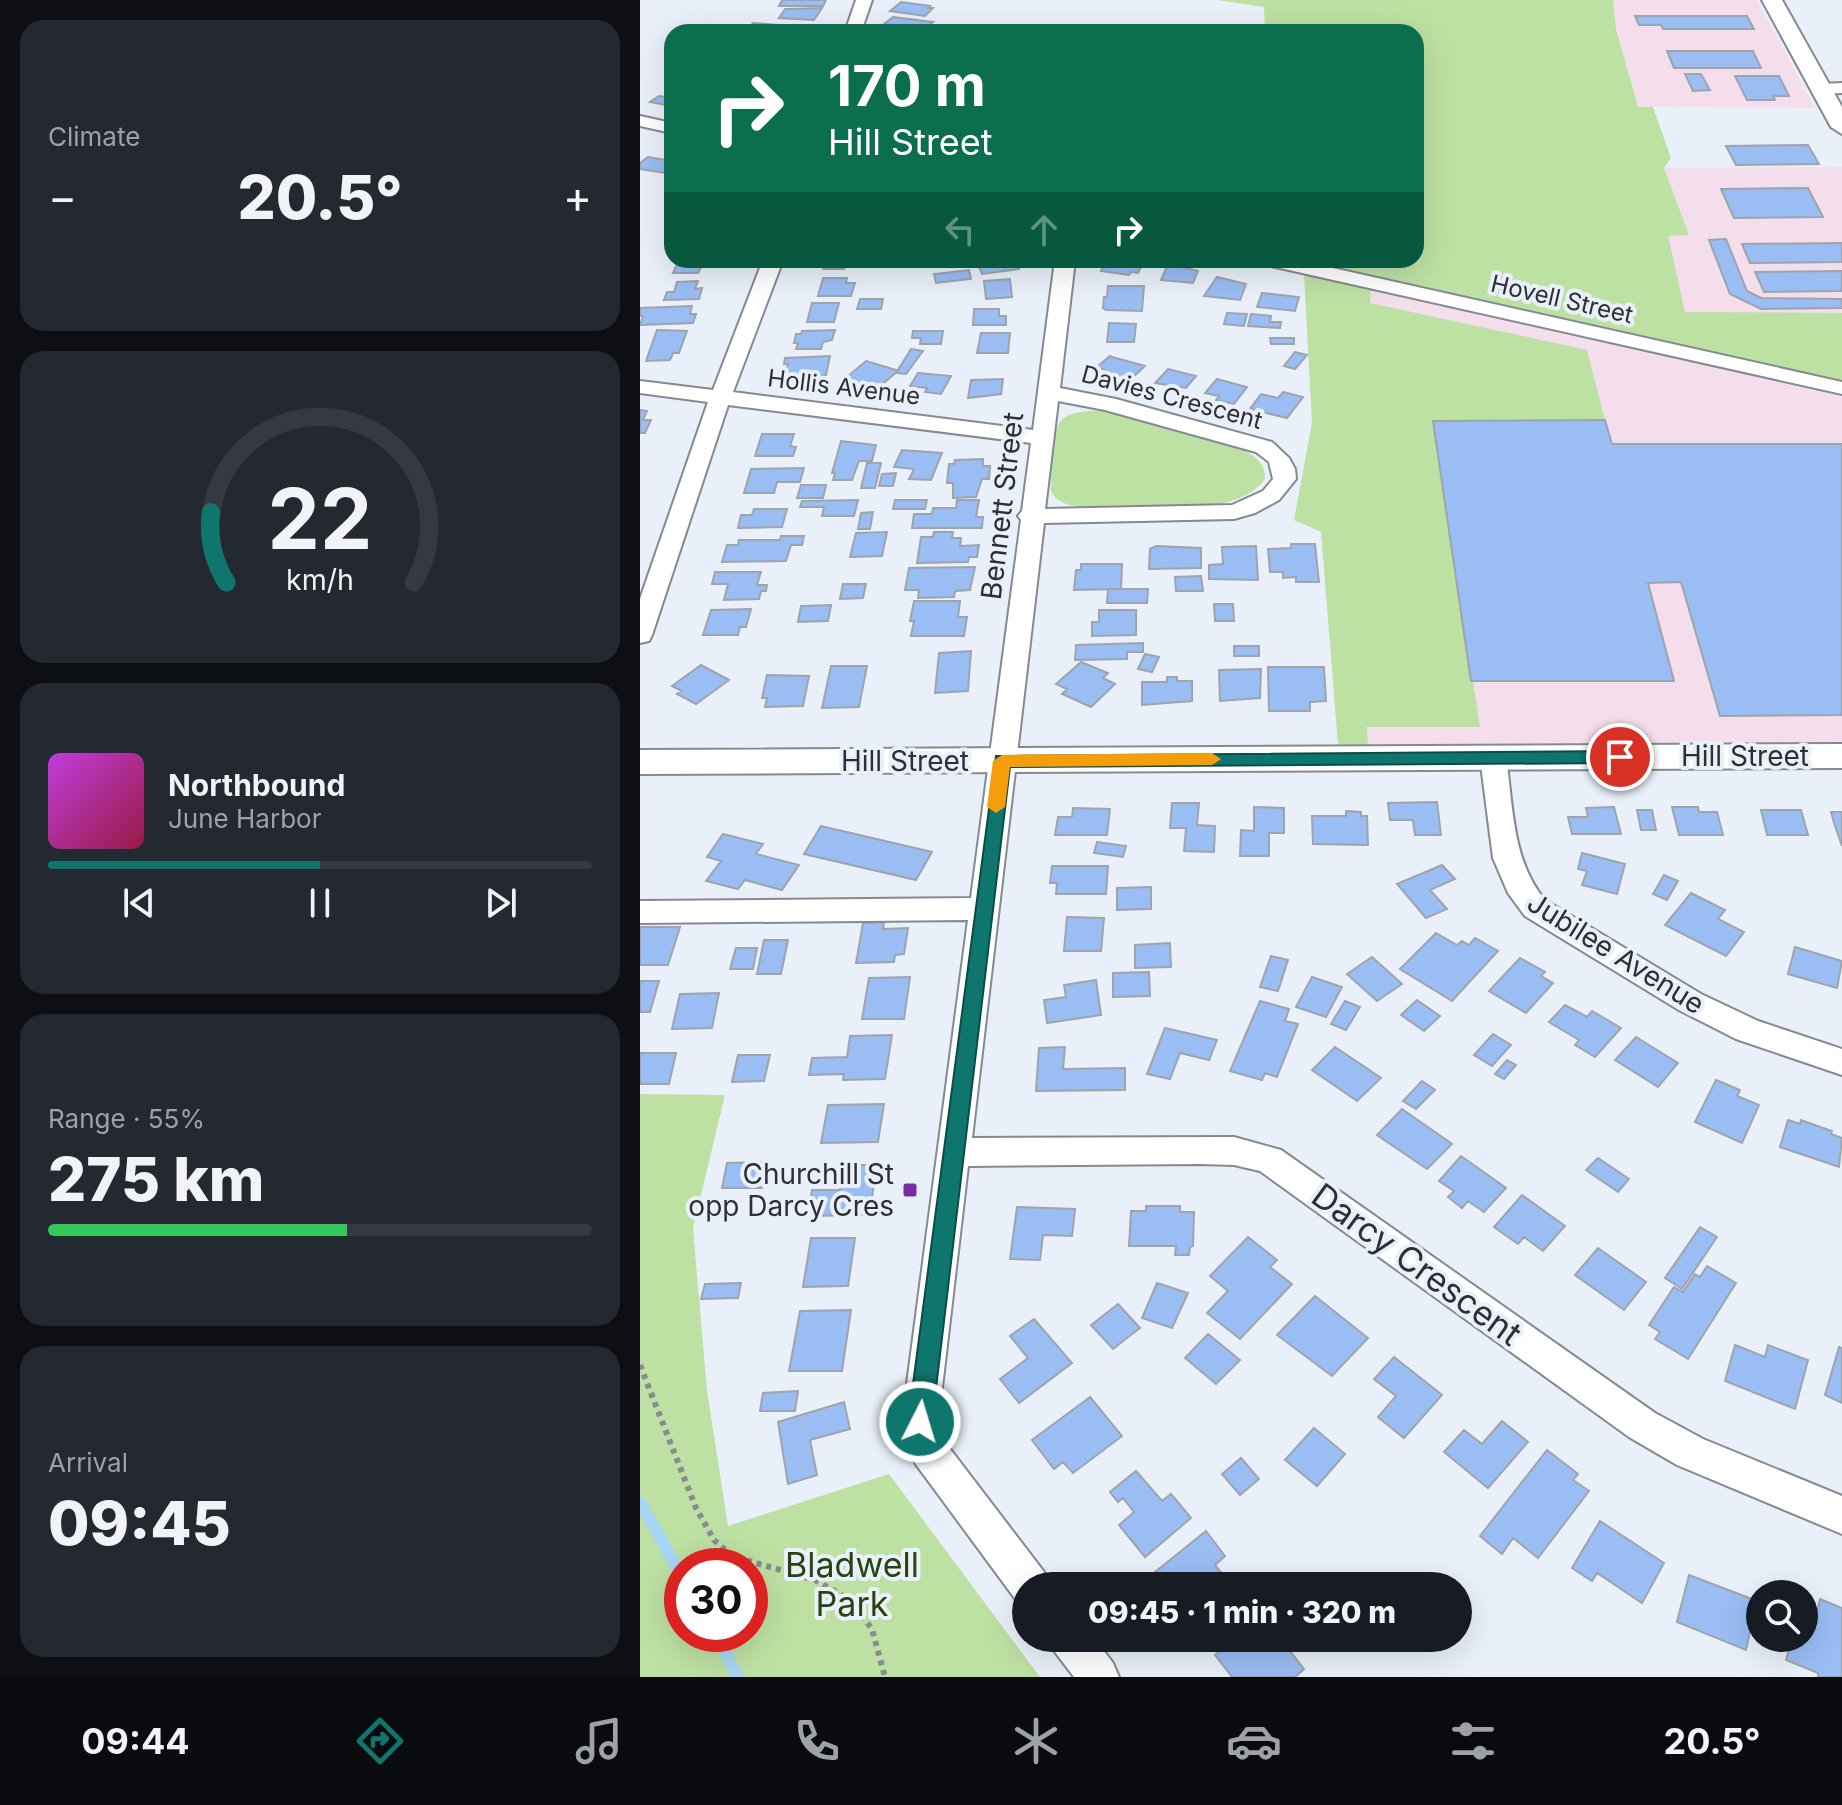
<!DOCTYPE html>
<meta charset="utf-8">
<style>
:root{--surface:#171b24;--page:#242831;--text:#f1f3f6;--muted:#9ea1a6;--line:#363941;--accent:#0f766e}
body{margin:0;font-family:Inter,sans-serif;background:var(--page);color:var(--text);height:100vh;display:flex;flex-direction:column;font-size:30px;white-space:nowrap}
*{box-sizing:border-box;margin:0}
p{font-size:26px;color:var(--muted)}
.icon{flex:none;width:44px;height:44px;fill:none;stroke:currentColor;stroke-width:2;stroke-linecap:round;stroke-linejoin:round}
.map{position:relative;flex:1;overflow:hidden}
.side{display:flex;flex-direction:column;gap:20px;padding:20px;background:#0d0f14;width:640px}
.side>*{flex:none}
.banner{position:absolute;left:24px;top:24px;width:760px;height:244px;border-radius:24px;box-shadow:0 8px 32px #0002;background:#0b6e4f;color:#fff;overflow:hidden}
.fabs{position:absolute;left:1106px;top:1580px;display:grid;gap:16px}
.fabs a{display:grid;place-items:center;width:72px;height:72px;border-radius:50%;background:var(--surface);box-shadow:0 8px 32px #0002;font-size:40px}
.speed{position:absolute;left:24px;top:1548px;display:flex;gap:16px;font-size:40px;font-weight:700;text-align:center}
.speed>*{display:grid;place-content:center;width:104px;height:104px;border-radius:50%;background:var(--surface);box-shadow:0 8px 32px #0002;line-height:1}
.speed .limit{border:12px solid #d22;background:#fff;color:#111}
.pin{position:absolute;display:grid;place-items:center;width:68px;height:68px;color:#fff;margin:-34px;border:4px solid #fff;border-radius:50%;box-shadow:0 2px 8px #0007}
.me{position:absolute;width:88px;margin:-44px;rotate:5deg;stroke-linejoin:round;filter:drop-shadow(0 0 6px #0008)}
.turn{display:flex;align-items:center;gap:28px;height:168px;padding:0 32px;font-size:36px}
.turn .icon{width:104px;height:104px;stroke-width:2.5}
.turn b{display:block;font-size:56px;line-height:68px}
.lanes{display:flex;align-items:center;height:76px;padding:0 32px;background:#0003;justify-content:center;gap:40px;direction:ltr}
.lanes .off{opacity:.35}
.big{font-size:60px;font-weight:800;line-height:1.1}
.side .tile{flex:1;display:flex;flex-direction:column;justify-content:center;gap:12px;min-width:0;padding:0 28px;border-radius:24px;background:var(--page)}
.side .dial{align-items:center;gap:0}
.dial svg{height:208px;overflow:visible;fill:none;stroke:var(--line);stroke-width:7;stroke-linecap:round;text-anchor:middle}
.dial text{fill:var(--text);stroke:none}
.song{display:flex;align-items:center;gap:24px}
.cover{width:96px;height:96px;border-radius:12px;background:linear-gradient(135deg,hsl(290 70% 55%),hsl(340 70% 35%))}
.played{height:8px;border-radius:4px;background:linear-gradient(90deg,var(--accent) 50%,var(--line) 50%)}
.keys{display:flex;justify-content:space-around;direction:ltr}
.heat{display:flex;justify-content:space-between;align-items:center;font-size:44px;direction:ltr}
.charge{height:12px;border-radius:6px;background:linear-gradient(90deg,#34c759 55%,var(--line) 0)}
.trip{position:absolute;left:372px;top:1572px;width:460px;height:80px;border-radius:40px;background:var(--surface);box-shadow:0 8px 32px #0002;font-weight:800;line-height:80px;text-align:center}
.tab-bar{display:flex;height:128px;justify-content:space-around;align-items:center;background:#090b0e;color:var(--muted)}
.tab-bar .icon{width:56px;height:56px}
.tab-bar .current{color:var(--accent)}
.tab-bar b{font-size:36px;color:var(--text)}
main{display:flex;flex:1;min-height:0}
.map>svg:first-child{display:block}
.industrial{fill:#f4deec}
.green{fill:#bde0a3;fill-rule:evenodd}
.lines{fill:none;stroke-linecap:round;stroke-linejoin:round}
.stream{stroke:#a7d5f5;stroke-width:12}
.building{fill:#9abdf4;stroke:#9ea4ac;stroke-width:2}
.minor-casing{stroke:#848992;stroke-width:4}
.tertiary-casing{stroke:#848992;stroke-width:4}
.path{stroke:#888c92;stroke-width:6;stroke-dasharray:5 5;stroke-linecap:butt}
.minor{fill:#fff;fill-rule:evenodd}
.tertiary{fill:#fff;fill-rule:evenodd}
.route{fill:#0f766e;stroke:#0a4d48;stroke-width:2}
.slow{fill:#f59e0b}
.poi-dot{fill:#752fa2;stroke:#eaf0f9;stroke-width:3}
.labels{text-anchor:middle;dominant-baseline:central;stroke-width:8;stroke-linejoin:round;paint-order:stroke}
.far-street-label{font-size:24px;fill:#2d2f33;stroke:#eaf0f9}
.street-label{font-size:28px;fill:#2d2f33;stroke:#eaf0f9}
.poi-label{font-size:28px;fill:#2d2f33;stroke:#eaf0f9;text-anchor:end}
.near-street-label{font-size:34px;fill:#2d2f33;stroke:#eaf0f9}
.near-park-label{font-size:34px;fill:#29430f;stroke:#eaf0f9}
</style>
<main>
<section class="side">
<div class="tile"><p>Climate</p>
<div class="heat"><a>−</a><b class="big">20.5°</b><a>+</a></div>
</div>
<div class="tile dial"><svg viewBox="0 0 100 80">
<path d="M14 69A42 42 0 1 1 86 69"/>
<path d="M14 69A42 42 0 0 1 8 42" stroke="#0f766e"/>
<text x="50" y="56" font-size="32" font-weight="700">22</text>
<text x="50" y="72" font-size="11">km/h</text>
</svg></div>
<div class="tile">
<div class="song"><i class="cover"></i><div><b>Northbound</b><p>June Harbor</p></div></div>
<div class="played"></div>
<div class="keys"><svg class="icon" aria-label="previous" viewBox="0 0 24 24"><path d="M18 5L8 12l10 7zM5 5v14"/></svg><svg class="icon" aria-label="pause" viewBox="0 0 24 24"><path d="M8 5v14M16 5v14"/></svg><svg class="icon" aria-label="next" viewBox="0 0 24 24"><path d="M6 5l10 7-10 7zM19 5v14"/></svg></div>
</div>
<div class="tile"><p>Range · 55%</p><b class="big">275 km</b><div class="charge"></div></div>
<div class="tile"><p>Arrival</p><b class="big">09:45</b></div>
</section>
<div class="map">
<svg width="1202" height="1677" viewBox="0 0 1202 1677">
<rect width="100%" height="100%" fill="#eaf0f9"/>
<!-- industrial -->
<path class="industrial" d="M973,0H1117L1175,108L998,107L976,29Z
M1202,167V313H1045L1027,236L1048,235L1024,168Z
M731,289L1202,397V745H728L719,416Z"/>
<!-- green -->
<path class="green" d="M577,0H973L976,29L998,107H1013L1031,158L1024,168L1049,235L1028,236L1045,312L1202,313V383L667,260H776V32H625L624,7Z
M664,275L731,289L730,303L947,350L965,420L793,421L840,727H727L728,745H698L681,532L654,520L672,423Z
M449,411H465L599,448C614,455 625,461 625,479C615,493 600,499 583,503C557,509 447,513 424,503C417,500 414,497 411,491C410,476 411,433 420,422C427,413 439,412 449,411Z
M0,1094L85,1095L53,1228L67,1391L88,1526L249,1474L400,1677H0ZM42,1566H110V1634H42Z"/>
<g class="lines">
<!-- stream -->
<path class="stream" d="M0,1502L42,1577
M75,1634L98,1677"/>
</g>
<!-- building -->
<path class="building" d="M142,0H186L183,6H139Z
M261,2L290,6L288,8H293L285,16L250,11Z
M182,8L174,20L139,18L145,9Z
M995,16H1107L1114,29H1023L1021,25H999Z
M253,17L293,22L285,29L244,24Z
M113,23L168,27L164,32L108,29Z
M1027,51H1113L1121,68H1034Z
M1045,74H1061L1070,90L1053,91Z
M1095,76H1139L1149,96H1133L1135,100H1107Z
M19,96L32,98V106L10,102Z
M1168,145L1179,164L1096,165L1086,146Z
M8,157L32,161V166L25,173L0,169V163Z
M1168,188L1183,217L1094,218L1081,189Z
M1086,239L1107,291L1121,298L1202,299V308L1121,309L1090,294L1069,240Z
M1202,243V262L1110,263L1102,244Z
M39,260H65L58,273H33Z
M185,260H207L204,269H183Z
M354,260H376L379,269L342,274L338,264L355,262Z
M467,260H497L503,263L498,273L491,272L489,275L461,271Z
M528,264L558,271L553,283L521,280Z
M329,270L331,279L296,283L294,274Z
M1202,271V291L1124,292L1115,272Z
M577,277L606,284L600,300L564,296Z
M183,278H207L206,283H215L211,296H178Z
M370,279L372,297L346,299L344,281Z
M58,281L55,289L62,288L59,299L24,300L27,292H34L37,282Z
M468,286H504L502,311L466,310L463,308L464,297H467Z
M622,293L659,297L655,311L617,307Z
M220,299H243L241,309H217Z
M172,303H199L194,322H167Z
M52,306L50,314H56L53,323L0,325L3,316H0V308Z
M334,309H359V316H366V325H333Z
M587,313L607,314L604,326L584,324Z
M611,314L631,316L630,322H641L640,328L608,326Z
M469,323L496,324L494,342H467Z
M17,330L47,331L39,353H33L30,360L6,361Z
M195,330L192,340L183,342L181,349H156L158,343H154L156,334H161L162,331Z
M273,331H303L301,344H280L281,338H272Z
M341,333H370L368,353H337Z
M630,338H654V344H631Z
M271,349L283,351L266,374L256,373Z
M655,352L667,355L655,369L644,366Z
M190,356L186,375L142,379L148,364H144L145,358Z
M470,356L472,357L505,366L490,380L457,367Z
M226,361L256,370L258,371L239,387L227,383L221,388L201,382Z
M528,369L556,376L546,388L515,383Z
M278,373L311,376L301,394L285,392L287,388L270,386Z
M363,379L361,394L328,398L331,380Z
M577,379L607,387L594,404L576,400L579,396L565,393Z
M643,392L663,397L647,418L610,409L621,394L638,398Z
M0,410L7,411L3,420H11L5,433H0Z
M965,420L972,444H1202V715L1080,716L1041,582L1008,583L1034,681H831L793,421Z
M122,434H154L150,446L156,447L153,456H115Z
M201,441L236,445L232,461H219L212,480H193L195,473H192Z
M262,450L302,453L291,480L269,479L274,469L254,467Z
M343,459V466H350L349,479H342L336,497L313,498V483H307L309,464H314L315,460Z
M227,463H241L235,488H221Z
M164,468L160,482H137L134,493H104L111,469Z
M256,473L253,486H239L242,474Z
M161,485H186L183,498H157Z
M218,500L214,516H182L184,507H160L162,501Z
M255,500H287L285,509H253Z
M317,500H339L336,517H343L342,528H272L274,514H292L293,508H316Z
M114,509H147L142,527L98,528L101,515H112Z
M233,512L230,529H218L221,513Z
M247,532L242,556L210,557L216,533Z
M294,532H313L312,538H321L320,546L339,545L337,557H329L328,562L277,563L281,537H293Z
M141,536H164L162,545H151L146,561L82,562L87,545H98L99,540H140Z
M651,544H675L679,582H656V577L643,578V572H630L628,549L651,548Z
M516,546L561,548V568L509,569L510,549Z
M616,546L618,580L569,579V565L583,564L582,547Z
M441,564H482L481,589L434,590L436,570H441Z
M335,567L330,590L315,591L314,597L278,598L279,590H265L269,568Z
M75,572H121L117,585H127L126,591H121L119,599L84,600L88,584H72Z
M561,576L563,591H536L535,577Z
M203,584H226L223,598L200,599Z
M468,589H508L507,603H467Z
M274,601H320L318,617H327L324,636H271L274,621H270Z
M574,604H593L594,621H575Z
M191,605L188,621L158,622L161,606Z
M111,609L106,627H100L98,635H63L71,610Z
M459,610H496V635L452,636V622H459Z
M503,643V652H487V659L435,660L436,645Z
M594,646H619V656H594Z
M331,651L328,691L295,693L299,653Z
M505,654L519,657L512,672L498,669Z
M441,662L468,673L463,678L475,684L451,707L422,694L427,689L416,684Z
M61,665L89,680L56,704L37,694L42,691L32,686Z
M191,666H227L219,707L182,708Z
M628,667H684L686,701L670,702V711H629Z
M621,669L620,698L580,701L579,670Z
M127,675L169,676L163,706L125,707L127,698H122Z
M527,677H537V681H552V701L502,705V682H527Z
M797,802L801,835H775L773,820H750L748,803Z
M532,803H559L557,825L575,826L574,852L544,851L546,828H530Z
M614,807L644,808V833H629V856H600L601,830L614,831Z
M974,807L981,834H932L928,817H948L946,808Z
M1032,807H1058L1059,812H1077L1083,835H1039Z
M433,808L470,809L467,835H415L418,817H432Z
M997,810H1012L1016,830H1001Z
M1121,810H1161L1168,835H1127Z
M706,811L721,812V816H727L728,845L673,844L672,816H706Z
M1191,812H1202V846L1195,826Z
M181,826L292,852L276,880L164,854Z
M83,834L123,844L116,854L159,865L142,890L105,880L98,889L66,881L81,861L67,857Z
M457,842L486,846L483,857L454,853Z
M942,853L985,864L977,894L942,885L947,871L938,869Z
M802,865L815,879L790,890L807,909L786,918L757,884Z
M412,866H468L466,894H416L417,883H410Z
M1024,875L1038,881L1027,900L1013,894Z
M511,887V909L477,910V888Z
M1051,893L1085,910L1078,919L1104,932L1086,956L1025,925Z
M427,917L464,918L461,951H424Z
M244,922L243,929L268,928L264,954L255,955L254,962L216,963L223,923Z
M0,927H40L28,965H0Z
M796,933L817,945L822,941L829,945L835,938L858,951L812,1001L760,969Z
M124,940H148L141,974H117Z
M530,943L531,967L495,968V945Z
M1155,947L1202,961L1197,988L1148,974Z
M96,948H117L113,969H90Z
M631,956L648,960L638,991L620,987Z
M732,957L762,984L737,1001L707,974Z
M880,958L905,972L901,976L913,983L886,1013L849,991Z
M509,972L510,996L473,997V973Z
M270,977L264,1019H222L229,978Z
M672,977L702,987L686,1017L656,1007Z
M456,980L461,1015L407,1023L404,1000L426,997L424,985Z
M0,981H19L10,1012H0Z
M79,993L72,1028L32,1029L40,994Z
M777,1000L800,1016L784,1031L761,1015Z
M620,1001L649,1009L645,1021L658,1024L637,1077L625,1073L622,1080L590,1071Z
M705,1001L720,1007L706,1030L691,1024Z
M925,1005L947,1017L952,1011L981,1028L955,1057L935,1045L939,1040L909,1022Z
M525,1028L577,1040L569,1060L540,1053L530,1079L507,1074Z
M853,1034L871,1045L852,1066L834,1055Z
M252,1035L245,1079L203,1080L204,1074L169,1075L172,1058L207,1057L210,1036Z
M996,1037L1038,1063L1018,1087L975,1060Z
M425,1047L423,1069L485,1068V1090L396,1091L399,1048Z
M695,1047L741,1078L717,1101L672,1070Z
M0,1053H36L29,1084H0Z
M98,1055H130L124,1081L92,1082Z
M867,1060L876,1065L864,1079L855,1074Z
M1076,1080L1100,1090L1097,1096L1119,1105L1102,1143L1055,1122Z
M782,1081L795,1090L776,1109L763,1101Z
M244,1104L238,1142L181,1143L188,1105Z
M762,1109L812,1144L787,1169L737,1135Z
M1148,1120L1160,1124L1161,1120L1192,1131L1191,1134L1202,1138L1199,1167L1140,1147Z
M821,1156L866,1188L844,1212L828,1201L822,1208L808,1197L814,1191L799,1181Z
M958,1158L989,1179L978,1192L946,1170Z
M127,1162L122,1188H82L87,1163Z
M204,1165H231L228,1184L234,1183L231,1205H225L223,1215L168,1216L172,1190H200Z
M882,1195L925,1226L903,1251L884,1237L878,1244L854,1227Z
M506,1206H540V1212H554L553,1246L550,1247L549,1255H535L536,1246H489L491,1211H506Z
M377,1207L435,1209L432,1236L403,1235L400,1260L370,1259Z
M1060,1227L1077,1237L1042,1289L1025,1278Z
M608,1237L637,1260L630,1267L652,1284L600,1339L567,1313L588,1291L570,1276Z
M171,1238H215L208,1286L163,1287Z
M958,1248L1006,1282L984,1310L935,1275Z
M1067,1266L1096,1283L1048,1359L1015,1339L1020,1332L1009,1325L1034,1287L1043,1292L1055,1274L1060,1277Z
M101,1283L98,1298L61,1299L65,1284Z
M517,1283L548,1293L532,1328L502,1318Z
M675,1296L728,1338L692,1376L637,1335Z
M478,1304L500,1328L473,1349L451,1325Z
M211,1310L202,1371H149L160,1311Z
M394,1319L432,1363L379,1403L360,1379L388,1358L370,1336Z
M568,1334L600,1360L576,1384L545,1358Z
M1095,1345L1125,1357L1128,1345L1168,1360L1155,1409L1085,1381Z
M1199,1347L1202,1348V1403L1185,1395Z
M754,1357L802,1395L764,1438L738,1417L756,1396L734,1379Z
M158,1391L155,1411H120L123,1393Z
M450,1397L482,1436L433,1473L423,1462L414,1469L392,1440Z
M204,1402L210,1429L170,1440L177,1475L148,1484L138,1422Z
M862,1421L888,1442L848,1488L804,1452L824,1430L842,1444Z
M674,1428L705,1454L677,1486L645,1460Z
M907,1450L938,1474L933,1480L949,1491L898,1558L873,1538L862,1554L840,1536Z
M601,1458L619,1479L600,1495L582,1474Z
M496,1471L522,1501L531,1494L551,1518L505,1557L479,1525L494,1512L483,1498L478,1502L470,1492Z
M960,1521L1024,1563L1002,1603L957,1573L952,1581L932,1568Z
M566,1531L585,1556L575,1565L592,1586H524L514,1573Z
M1049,1575L1117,1601L1106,1650L1037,1622Z
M1180,1599L1202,1608V1677H1178V1673L1146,1660L1152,1638H1164V1623L1173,1627Z
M596,1638H640L664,1669L655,1677H592L575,1655Z"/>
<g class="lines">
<!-- minor casing -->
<g class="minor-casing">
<path id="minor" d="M216,0H232L221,32H205Z
M1202,83V93L1181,94L1173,89L1181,84Z
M0,116L32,123V133L0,126Z
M123,260H143L93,392L393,430L415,260H435L420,388L476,399L632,442L649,458L655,469L656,479L639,500L615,513L594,519L404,523L332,1138L594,1137L641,1150L1015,1413L1063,1439L1202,1496V1534L1037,1465L989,1437L620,1171L594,1165L560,1164L328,1166L298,1422L304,1441L404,1572L410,1586H386V1604L376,1600L275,1463L262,1422L328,920L0,923V901L331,898L381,520L378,516L382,511L391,443L88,405L12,635L9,641L0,643V599L68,402L0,393V381L73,390ZM418,401L465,410L616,452L629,462L633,479L623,491L592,505L405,509Z
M621,260H657L1202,382V394L631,266Z
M853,748L862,750L866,757C873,806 872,861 905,900L1061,994L1118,1021L1202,1049V1075L1096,1039L1039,1010L885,916L868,893L853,858L840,757L844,750Z
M409,1638H454L473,1663L479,1677H434L415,1652Z"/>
</g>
<!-- tertiary casing -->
<g class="tertiary-casing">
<path id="tertiary" d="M1122,0H1142L1202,107V134L1191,127Z
M1202,744V768L0,774V750Z"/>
</g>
<!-- path -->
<path class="path" d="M0,1365L56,1508L74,1540L92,1556L175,1580L209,1599L232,1629L245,1677"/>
<!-- minor -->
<use href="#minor" class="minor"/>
<!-- tertiary -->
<use href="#tertiary" class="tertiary"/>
</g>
<!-- route -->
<path class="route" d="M980,751L989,757L980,763L370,767L292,1422L288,1430L280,1433L271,1430L268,1422L356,756Z"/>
<!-- slow -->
<path class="slow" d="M572,753L581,759L572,765L370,767L365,807L356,813L347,807L353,761L362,755Z"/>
<!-- markers -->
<rect class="poi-dot" x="262" y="1182" width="16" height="16" rx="4"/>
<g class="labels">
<!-- far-street labels -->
<g class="far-street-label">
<text transform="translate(922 299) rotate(13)">Hovell Street</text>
<text transform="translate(204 387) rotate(7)">Hollis Avenue</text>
<text transform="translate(532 397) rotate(15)">Davies Crescent</text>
</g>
<!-- street labels -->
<g class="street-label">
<text transform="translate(362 506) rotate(-83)">Bennett Street</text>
<text x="1105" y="756">Hill Street</text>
<text x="265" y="761">Hill Street</text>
<text transform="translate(976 953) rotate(32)">Jubilee Avenue</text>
</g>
<!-- poi labels -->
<g class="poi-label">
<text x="254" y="1174">Churchill St<tspan x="254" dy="32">opp Darcy Cres</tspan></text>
</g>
<!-- near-street labels -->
<g class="near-street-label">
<text transform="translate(777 1264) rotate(36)">Darcy Crescent</text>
</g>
<!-- near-park labels -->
<g class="near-park-label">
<text x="212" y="1564">Bladwell<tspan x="212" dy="39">Park</tspan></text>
</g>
</g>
</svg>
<div class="fabs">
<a><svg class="icon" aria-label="search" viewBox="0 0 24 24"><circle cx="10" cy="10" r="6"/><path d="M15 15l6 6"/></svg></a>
</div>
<div class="speed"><div class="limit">30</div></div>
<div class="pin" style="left:980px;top:757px;background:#d93025"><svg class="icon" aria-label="arrive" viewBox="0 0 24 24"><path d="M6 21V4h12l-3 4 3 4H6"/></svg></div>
<svg class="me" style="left:280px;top:1422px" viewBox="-20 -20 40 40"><circle r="17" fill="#0f766e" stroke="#fff" stroke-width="3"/><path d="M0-11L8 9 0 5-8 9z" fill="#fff"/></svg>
<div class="trip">09:45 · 1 min · 320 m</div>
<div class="banner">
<div class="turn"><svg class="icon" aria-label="right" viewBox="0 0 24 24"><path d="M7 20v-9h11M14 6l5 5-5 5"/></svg><div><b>170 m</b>Hill Street</div></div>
<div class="lanes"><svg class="icon off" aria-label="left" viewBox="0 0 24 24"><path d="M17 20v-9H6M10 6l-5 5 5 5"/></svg><svg class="icon off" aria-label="ahead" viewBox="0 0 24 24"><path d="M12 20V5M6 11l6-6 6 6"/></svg><svg class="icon" aria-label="right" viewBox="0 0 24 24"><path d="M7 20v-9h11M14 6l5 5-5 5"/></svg></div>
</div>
</div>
</main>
<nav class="tab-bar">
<b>09:44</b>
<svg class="icon current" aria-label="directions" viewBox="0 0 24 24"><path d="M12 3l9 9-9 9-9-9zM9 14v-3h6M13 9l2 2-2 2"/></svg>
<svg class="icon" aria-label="music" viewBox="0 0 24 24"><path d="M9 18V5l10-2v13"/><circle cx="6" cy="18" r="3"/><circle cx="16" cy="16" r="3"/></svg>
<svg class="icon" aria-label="phone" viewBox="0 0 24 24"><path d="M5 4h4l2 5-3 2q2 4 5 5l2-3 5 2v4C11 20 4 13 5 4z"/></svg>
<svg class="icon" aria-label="climate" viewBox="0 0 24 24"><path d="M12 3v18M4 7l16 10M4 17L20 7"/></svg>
<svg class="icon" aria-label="car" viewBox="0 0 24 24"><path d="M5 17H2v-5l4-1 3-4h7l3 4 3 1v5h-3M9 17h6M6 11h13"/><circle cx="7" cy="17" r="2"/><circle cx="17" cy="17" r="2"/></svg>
<svg class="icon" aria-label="filters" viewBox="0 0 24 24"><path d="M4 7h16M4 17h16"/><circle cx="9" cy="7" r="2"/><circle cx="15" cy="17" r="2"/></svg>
<b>20.5°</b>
</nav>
